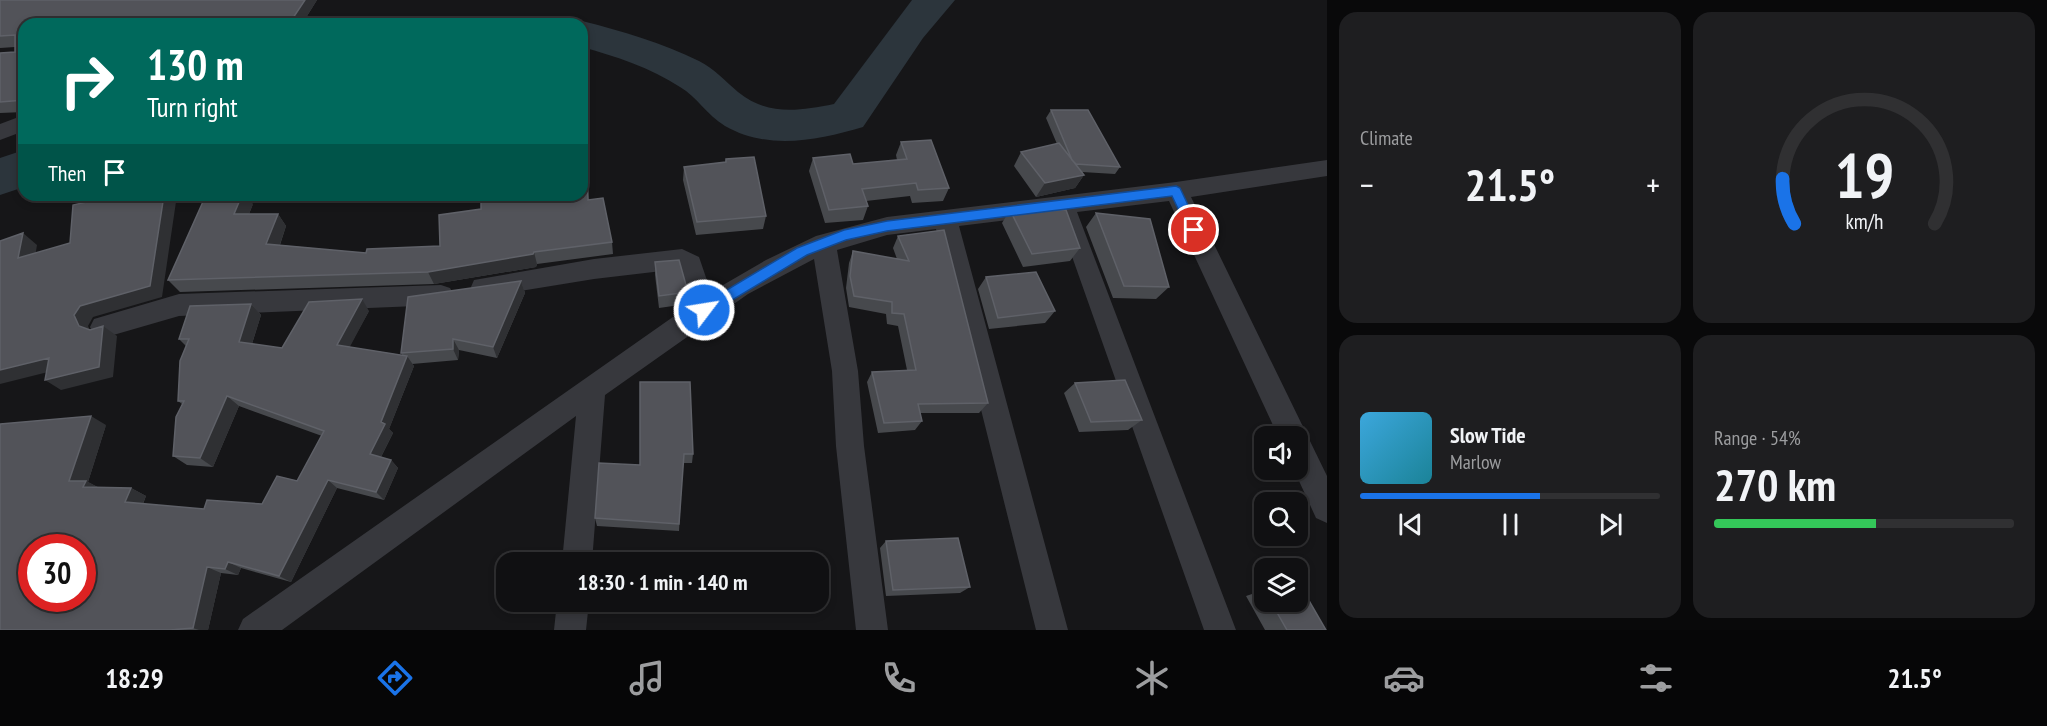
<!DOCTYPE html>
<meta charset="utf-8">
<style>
:root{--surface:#101012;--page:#1e1e20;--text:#f1f3f6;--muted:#9c9d9f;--line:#303032;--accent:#1a73e8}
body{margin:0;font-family:"PT Sans Narrow",sans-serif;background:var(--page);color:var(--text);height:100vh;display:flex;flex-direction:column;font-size:22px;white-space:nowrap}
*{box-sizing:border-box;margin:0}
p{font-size:20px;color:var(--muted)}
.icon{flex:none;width:33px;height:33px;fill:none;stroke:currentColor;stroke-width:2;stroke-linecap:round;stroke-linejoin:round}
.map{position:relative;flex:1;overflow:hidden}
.details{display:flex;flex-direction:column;gap:12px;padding:12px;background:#09090a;width:720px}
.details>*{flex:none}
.top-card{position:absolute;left:18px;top:18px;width:570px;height:183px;border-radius:18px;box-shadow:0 3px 9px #0003,0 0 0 2px var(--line);background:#00695c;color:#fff;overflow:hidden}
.fabs{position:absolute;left:1254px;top:426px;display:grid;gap:12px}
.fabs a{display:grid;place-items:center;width:54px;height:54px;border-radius:12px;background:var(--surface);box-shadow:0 3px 9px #0003,0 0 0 2px var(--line);font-size:30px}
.speed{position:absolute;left:18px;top:534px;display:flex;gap:12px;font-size:30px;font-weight:700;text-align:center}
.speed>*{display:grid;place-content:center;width:78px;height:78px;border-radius:50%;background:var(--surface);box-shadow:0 3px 9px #0003,0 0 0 2px var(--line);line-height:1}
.speed .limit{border:9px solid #d22;background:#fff;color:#111}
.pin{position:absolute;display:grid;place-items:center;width:51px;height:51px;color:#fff;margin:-26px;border:3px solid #fff;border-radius:50%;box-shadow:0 2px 6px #0007}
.me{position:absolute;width:66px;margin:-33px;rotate:59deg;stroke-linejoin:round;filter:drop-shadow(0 0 4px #0008)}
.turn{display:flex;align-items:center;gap:21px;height:126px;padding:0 30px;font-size:27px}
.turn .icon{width:78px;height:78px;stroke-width:2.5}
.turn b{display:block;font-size:42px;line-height:51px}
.then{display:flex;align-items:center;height:57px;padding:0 30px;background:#0003;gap:12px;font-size:22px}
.big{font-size:45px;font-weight:600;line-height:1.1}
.details .tile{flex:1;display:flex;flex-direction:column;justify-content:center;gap:9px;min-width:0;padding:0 21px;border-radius:18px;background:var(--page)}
.details .dial{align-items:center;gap:0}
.dial svg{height:156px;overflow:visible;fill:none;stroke:var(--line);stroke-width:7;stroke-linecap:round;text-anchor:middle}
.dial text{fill:var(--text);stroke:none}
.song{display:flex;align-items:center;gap:18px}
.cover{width:72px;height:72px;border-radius:9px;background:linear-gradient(135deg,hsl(200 70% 55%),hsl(190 70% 35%))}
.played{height:6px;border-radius:3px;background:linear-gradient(90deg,var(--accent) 60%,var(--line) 60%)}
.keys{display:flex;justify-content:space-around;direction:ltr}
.heat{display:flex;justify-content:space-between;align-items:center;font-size:33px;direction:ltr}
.charge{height:9px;border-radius:4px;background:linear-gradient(90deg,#34c759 54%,var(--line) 0)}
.details .tiles{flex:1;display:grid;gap:12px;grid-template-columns:repeat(2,1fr)}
.trip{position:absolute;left:496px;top:552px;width:333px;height:60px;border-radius:18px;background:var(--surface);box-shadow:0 3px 9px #0003,0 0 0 2px var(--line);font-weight:600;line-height:60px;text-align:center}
.menu{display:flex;height:96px;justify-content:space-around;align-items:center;background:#060607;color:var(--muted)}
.menu .icon{width:42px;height:42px}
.menu .on{color:var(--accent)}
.menu b{font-size:27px;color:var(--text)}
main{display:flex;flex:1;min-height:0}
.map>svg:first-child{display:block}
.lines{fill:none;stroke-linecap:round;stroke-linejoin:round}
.river{fill:#2c353c;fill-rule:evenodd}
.minor{fill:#37383d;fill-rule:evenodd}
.wall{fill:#47494d}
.shaded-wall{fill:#2f3033}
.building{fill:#525359;stroke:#5f6168;stroke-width:1.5;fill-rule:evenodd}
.route{fill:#1a73e8;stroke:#114b97;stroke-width:1.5}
</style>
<main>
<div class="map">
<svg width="1327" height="630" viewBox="0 0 1327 630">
<rect width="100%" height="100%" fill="#161618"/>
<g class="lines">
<!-- river -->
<path class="river" d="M912,0H955L923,38L863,127C818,140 769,151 725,126C707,115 697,97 680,87C651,68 615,56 582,47V24H571L582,21C622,31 662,43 699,61C715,69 725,81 738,92C768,116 798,111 834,104Z
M24,150V187L0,195V158Z"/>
<!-- minor -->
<path class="minor" d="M24,115V131L0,140V124Z
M1327,160V176L1191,197L1327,476V523L1316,518L1294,470H1298V436H1278L1169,201L1077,212L1236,630H1204L1057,214L959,226L1068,630H1036L936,229L887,235L837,250L858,371L864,446L888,630H856L836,446L832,371L814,259L748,294L605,395L592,562H562L576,416L282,630H238L243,619L690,305L679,269L594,279L483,297L474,294L471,287L474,280L594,259L682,249L699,257L711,292L766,260L816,236L887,217L1176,182Z
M441,285L450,288L454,295L450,302L441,305L179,316L103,338L94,335L90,327L94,319L179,294Z
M557,602H589L586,630H554Z"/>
</g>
<!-- wall -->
<path class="wall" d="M0,0H317L302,24H24V112L0,113V53L15,52V47L0,48Z
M1051,110L1120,167L1115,174L1082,172L1084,175L1075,188L1036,197L1014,166L1021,152L1057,144L1046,118Z
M901,142L949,188L943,201L912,203L910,196L866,201L868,206L863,220L825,223L809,171L813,158L853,164L897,160L896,155Z
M726,159L766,216L763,229L696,235L683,180L684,167L725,162Z
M587,163L589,200L612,242L613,254L537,264L536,267L434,284L180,292L168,280L253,204L249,214H278L286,226L280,245L366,253L440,246L582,195Z
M1010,210L1080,248L1070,261L1023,267L1002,223Z
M1096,213L1169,287L1156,299L1113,298L1086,227Z
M898,236L988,403L979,413H920L922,421L915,430L878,433L867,382L872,372L907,370L898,326L887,324L886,314L849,307L846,288L849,263L853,251L897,259L893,248Z
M655,262L688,292L687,304L659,308L655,275Z
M986,277L1055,311L1045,323L989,329L978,289Z
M521,281L525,293L497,358L459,350L458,360L412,364L414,366L389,429L393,433L381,457L391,460L398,468L384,500L337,488L291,582L241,568L238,575L221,573L208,630H0L106,425L88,482L99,488H131L146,496L143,504L204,509L262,504L297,481L322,436L239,406L213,467L187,465L173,456L182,404L178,401L186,346L179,339L251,304L261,315L252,344L282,348L369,311L349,347L402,355L401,353Z
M640,382L693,454L692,463H683L679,531L597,526L595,518L640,465Z
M1075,383L1142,420L1128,430L1079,432L1064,393Z
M886,541L970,587L960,593L886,596L880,548Z
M1264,590V602H1298L1326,630H1265L1246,596Z"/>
<!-- shaded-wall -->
<path class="shaded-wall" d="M305,0H317L302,24H289Z
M585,150L587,163L590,213L588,200Z
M1084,175L1075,188L1036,197L1045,183Z
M164,195H177L162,297L93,317L88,326L93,337L79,326L74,315L80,306Z
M242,195H247L253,204L244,226L234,214Z
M278,214L286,226L276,256L266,244Z
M23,233L37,245L33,270L18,258Z
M534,252L537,264L536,267L434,284L428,272Z
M521,281L525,293L497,358L493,347Z
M362,299L369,311L345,356L337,345Z
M251,304L261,315L249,353L239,342Z
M103,326L117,336L113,377L61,390L45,380Z
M453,339L459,350L458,360L453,349Z
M407,356L414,366L389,429L393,433L378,463L370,454L381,422Z
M49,358L64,368L0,384V370Z
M227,396L239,406L213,467L200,458Z
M91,416L106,425L88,482L102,489L99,495L69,481Z
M391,460L398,468L384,500L376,492Z
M328,480L337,488L291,582L279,576Z
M131,488L146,496L140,510L125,502Z
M228,562L241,568L238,575L225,569Z
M207,567L221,573L208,630H199L193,628Z"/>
<!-- building -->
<path class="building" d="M0,0H305L289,24H24V100L0,102V53L15,52V35L0,36Z
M1051,110H1088L1120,167L1076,164L1072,160Z
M931,140L949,188L918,190L916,183L862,189L868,206L829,210L813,158L850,154L853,164L907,159L901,142Z
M1059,143L1084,175L1045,183L1021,152Z
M582,150H585L588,200L603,198L612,242L534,252L533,254L428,272L168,280L206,195H242L234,214H278L266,244L366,253L367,249L440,246L439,215L481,209V195H582Z
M754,157L766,216L697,222L684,167L726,162V159Z
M117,195H164L150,286L80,306L74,315L79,326L90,330L103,326L99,367L45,380L49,358L0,370V241L23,233L18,258L70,243L73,205Z
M1033,207L1066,210L1080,248L1032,254L1010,210Z
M1096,213L1150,219L1169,287L1124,286Z
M944,230L988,403L918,404L922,421L884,423L872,372L916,370L904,314L892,313V302L854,296L850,276L853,251L909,261L898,236Z
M679,260L688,292L659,296L655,262Z
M1036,272L1055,311L998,318L986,277Z
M521,281L493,347L453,339V349L401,353L408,297Z
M362,299L337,345L407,356L381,422L385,424L370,454L391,460L376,492L328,480L279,576L228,562L225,569L207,567L193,628L170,630H0V424L91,416L69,481H86L83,487L131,488L125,502L204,509L207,500L262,504L277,476L297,481L324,431L227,396L200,458L173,456L176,417L184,401H178L180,361L189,339H179L190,306L251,304L239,342L282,348L309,302ZM32,548H82V598H32Z
M1125,380L1142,420L1091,422L1075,383Z
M640,382H690L693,454H684L679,524L595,518L599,463L640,465Z
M958,538L970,587L893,590L886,541Z
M1298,585H1300L1326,630H1287L1271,602H1298Z"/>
<!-- route -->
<path class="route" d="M1176,186L1180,188L1200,230L1198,234H1190L1172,196L887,231L846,240L807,255L709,314L704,316L698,310L700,306L797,248L844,230L887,221Z"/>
</svg>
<div class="fabs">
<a><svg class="icon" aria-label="sound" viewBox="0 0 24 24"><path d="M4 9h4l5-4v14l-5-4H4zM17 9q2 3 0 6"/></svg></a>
<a><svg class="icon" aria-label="search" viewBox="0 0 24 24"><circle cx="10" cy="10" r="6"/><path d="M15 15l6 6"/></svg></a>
<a><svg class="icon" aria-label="layers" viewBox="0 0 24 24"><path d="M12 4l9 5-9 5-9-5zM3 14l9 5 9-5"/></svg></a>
</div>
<div class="speed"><div class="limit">30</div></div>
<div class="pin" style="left:1194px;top:230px;background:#d93025"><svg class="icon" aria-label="arrive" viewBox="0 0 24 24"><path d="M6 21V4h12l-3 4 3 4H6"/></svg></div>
<svg class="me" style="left:704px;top:310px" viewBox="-20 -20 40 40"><circle r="17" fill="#1a73e8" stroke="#fff" stroke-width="3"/><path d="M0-11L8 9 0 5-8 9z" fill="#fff"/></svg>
<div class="trip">18:30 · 1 min · 140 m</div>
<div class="top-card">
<div class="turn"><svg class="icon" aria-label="right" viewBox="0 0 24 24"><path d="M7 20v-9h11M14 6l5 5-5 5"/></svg><div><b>130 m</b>Turn right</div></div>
<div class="then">Then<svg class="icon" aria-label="arrive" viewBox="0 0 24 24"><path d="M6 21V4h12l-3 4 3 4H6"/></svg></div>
</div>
</div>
<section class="details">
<div class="tiles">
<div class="tile"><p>Climate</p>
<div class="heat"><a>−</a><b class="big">21.5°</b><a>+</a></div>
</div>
<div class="tile dial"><svg viewBox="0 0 100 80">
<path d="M14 69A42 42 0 1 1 86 69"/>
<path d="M14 69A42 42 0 0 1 8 46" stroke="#1a73e8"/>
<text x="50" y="56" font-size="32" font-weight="700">19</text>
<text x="50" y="72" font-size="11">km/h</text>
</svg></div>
<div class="tile">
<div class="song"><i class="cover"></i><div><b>Slow Tide</b><p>Marlow</p></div></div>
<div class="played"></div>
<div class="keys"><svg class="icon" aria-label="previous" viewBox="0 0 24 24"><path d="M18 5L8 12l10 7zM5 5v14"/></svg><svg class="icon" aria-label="pause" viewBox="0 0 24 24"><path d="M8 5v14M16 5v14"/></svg><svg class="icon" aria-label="next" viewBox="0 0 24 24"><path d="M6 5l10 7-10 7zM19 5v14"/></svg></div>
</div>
<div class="tile"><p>Range · 54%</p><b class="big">270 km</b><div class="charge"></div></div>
</div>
</section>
</main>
<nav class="menu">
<b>18:29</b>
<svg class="icon on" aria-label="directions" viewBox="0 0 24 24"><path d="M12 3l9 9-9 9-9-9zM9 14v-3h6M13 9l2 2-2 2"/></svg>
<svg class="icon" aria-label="music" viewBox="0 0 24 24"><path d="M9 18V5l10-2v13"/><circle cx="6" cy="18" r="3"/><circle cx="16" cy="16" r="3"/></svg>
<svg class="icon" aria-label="phone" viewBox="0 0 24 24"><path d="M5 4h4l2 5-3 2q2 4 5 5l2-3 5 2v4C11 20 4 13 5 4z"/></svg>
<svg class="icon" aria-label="climate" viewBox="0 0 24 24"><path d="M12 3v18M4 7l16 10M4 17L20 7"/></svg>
<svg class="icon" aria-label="car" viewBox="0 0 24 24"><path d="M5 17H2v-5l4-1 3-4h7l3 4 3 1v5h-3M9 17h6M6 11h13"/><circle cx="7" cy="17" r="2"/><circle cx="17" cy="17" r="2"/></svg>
<svg class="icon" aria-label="filters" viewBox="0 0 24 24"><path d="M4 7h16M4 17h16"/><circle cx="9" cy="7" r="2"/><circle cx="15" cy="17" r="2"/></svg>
<b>21.5°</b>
</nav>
